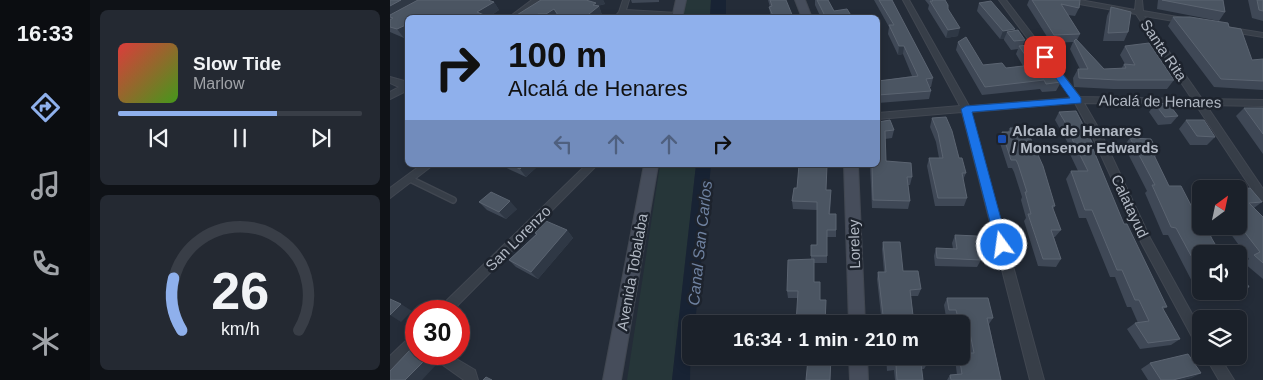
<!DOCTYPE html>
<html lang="es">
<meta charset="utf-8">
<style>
:root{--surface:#1b212a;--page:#242932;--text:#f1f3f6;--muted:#a0a3a8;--line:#393e47;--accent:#8fb0ec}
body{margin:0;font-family:Arial,sans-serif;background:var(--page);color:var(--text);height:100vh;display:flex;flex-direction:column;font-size:19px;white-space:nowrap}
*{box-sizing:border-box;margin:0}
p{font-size:16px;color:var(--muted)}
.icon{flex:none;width:28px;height:28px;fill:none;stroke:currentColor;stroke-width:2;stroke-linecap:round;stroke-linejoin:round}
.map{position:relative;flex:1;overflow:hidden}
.drawer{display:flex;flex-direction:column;gap:10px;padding:10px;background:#0f1217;width:300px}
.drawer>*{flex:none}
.top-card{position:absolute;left:15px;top:15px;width:475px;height:152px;border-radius:8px;box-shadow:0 2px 8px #0003,0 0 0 1px var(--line);background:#8fb0ec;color:#111;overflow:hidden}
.needle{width:32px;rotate:33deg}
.fabs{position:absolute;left:802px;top:180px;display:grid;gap:10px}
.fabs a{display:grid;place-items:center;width:55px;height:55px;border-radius:8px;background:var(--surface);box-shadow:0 2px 8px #0003,0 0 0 1px var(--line);font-size:25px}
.speed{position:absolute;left:15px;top:300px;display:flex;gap:10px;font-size:25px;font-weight:700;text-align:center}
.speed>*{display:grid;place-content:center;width:65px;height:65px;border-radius:50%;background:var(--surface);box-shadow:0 2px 8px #0003,0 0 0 1px var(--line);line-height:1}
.speed .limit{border:8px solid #d22;background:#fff;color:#111}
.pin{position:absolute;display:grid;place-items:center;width:42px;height:42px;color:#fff;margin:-21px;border-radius:10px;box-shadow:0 2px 8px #0006}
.me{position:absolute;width:55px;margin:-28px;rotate:346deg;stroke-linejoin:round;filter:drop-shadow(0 0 4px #0008)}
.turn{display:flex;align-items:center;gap:18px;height:105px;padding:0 20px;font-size:22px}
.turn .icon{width:65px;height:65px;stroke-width:2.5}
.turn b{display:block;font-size:35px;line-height:42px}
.lanes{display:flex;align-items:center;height:48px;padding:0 20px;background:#0003;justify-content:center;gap:25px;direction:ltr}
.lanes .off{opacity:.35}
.drawer .widget{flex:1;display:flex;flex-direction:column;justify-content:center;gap:8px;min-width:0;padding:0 18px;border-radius:8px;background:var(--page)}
.drawer .dial{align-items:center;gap:0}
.dial svg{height:130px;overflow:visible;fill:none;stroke:var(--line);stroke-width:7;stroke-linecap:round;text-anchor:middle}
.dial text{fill:var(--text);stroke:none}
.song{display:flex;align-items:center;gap:15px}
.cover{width:60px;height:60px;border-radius:8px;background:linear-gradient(135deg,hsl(0 70% 55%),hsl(100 70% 35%))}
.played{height:5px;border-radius:2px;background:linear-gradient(90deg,var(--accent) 65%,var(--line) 65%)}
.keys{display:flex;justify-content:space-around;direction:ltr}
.trip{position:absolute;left:292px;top:315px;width:288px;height:50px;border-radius:8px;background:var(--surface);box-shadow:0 2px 8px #0003,0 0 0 1px var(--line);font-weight:600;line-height:50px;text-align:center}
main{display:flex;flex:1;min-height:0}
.menu{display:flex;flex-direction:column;width:90px;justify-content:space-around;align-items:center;background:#0b0d11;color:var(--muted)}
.menu .icon{width:35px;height:35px}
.menu .on{color:var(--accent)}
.menu b{font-size:22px;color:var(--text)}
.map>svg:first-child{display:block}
.green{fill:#263639}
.water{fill:#182334}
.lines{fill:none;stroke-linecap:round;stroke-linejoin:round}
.lane-casing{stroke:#414751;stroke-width:8}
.street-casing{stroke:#414751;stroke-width:2}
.secondary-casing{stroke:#414751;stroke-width:2}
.lane{stroke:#373e48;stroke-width:5}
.street{fill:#373e48;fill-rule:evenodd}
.secondary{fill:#464d5b;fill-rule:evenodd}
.wall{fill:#3f4856}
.shaded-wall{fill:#2f3845}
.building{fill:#4b5562;stroke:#5b6471}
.route{fill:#1a73e8;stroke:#114b97}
.transit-dot{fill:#1a4fb4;stroke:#1d232d;stroke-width:2}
.labels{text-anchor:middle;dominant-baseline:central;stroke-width:5;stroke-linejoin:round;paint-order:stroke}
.street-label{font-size:15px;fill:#b2b9c4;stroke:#1d232d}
.poi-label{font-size:15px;font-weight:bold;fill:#b2b9c4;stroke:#1d232d;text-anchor:start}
.water-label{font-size:16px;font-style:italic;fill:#6f82a0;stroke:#1d232d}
</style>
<main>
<nav class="menu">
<b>16:33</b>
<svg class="icon on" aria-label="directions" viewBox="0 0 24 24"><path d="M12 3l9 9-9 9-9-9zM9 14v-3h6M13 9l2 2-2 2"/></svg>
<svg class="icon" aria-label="music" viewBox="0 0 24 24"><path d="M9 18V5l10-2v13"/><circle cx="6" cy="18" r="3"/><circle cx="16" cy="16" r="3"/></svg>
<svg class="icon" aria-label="phone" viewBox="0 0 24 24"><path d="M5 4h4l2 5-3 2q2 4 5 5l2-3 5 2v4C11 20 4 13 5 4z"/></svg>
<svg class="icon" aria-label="climate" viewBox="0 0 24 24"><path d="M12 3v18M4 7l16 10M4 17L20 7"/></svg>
</nav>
<section class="drawer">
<div class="widget">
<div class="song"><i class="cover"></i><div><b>Slow Tide</b><p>Marlow</p></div></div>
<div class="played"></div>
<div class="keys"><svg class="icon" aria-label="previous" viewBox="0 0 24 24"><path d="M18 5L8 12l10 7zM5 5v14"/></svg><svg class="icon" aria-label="pause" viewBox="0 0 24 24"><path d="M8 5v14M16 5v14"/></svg><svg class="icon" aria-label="next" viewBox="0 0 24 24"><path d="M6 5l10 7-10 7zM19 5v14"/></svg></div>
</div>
<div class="widget dial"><svg viewBox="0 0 100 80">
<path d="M14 69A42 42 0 1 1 86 69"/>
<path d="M14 69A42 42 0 0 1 9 37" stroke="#8fb0ec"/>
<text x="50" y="56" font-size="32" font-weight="700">26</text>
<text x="50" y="72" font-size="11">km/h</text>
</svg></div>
</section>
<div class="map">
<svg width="873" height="380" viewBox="0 0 873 380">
<rect width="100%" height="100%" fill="#242c38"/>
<!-- green -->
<path class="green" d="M296,0H321L320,17L292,18Z
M270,165H306L282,380H237Z"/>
<!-- water -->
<path class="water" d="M321,0H336V17H320Z
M306,165H321L305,324H301L300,380H282Z"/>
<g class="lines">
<!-- lane casing -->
<g class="lane-casing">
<path id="lane" d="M20,179L63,200"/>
</g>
<!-- street casing -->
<g class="street-casing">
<path id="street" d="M142,0H150L126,18H118Z
M233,0H239L236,10L288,13L292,15L288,17L234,14L231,18H224L229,12Z
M513,0H519L579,106L682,98L609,0H616L690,97L802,99L746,14L678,2L675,0H690L745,10L746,0H752L753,11L799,19L800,21L796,23L754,16L812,99L873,100V106L816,105L873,189V201L869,200L806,105L694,103L709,129L760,238L811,330V348L807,346L752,244L699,129L685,103L581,112L654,380H640L572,112L488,119V113L570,106Z
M836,27L873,33V37L836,31Z
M0,77L18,82V90L0,99V92L9,87L0,83Z
M31,165H43L0,198V188Z
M196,165H207L62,311H48L50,307Z
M26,333V348L5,370L0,371V356L22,335Z
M41,354H58L85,370L88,380H74L43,358Z
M815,356H829L844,380H829Z"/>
</g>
<!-- secondary casing -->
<g class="secondary-casing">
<path id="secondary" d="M286,0H296L292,18H282Z
M405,0H415L422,18H412Z
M254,165H268L231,380H213Z
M454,165H468L475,324H459Z
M459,356H477L478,380H460Z"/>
</g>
<!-- lane -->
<use href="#lane" class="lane"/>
<!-- street -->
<use href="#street" class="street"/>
<!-- secondary -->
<use href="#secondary" class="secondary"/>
</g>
<!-- wall -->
<path class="wall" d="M0,0L104,2L109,10L99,17L18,18L14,38L0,32Z
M151,0H213L215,4L207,6H209L212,15L208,18H122Z
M241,0H269V2L242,3Z
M378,0H396L403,18H381L379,7H380Z
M425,0H438L444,11L462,17L467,18H431L425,5Z
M484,0H502L543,78L541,87H539L541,91L539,99L488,103V81L522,76L513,54L508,55L498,34L499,27Z
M535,0H555L568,36L556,38L538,9L539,5Z
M639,0H690L689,8L685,16L678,15L690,34L687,40L714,69H731L734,64H735L730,55L735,46L784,80L777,89H723L684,87L683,78L688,69H690L680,49L683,42L661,43L637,5Z
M768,0H833L835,12L829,21L767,9Z
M858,0H873V21L862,18Z
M589,3L625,31L635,40L633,45L653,63L671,82L666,91L652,92L650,89L592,95L566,50L568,42L593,65L616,68L633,66L626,54L628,49L621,50L614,40V39H610L587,11Z
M721,7L738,32L734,41H713L717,16Z
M783,17L839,27L862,60L873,59V90L824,87L778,26Z
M765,104L788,116L781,124L768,125L759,112Z
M854,108H873V154L846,116Z
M669,112L703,144L701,146L734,224L777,307L773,309L790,339L781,345L750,349L737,329L745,323H748L741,307H737L725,277H720L696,218H689L676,179L681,171H688L677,148L679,145L665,120Z
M542,118L569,158L576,173L573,180L577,198L574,206H545L537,166L539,158H549L546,142L540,127Z
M796,120L825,137L817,145H800L789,129Z
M488,122L504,130L502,138L495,139L496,161L522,177L520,185H518L520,201L518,209L482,208L480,165H488Z
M620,128L665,206L663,209L671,230L665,237H664L671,259L666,267L648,266L634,221L636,218L631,200L632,197L624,172L622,168H618L609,140L612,132H618Z
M740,138L768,153L765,157L811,254V291H849V270L859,287L849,293L809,295L778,235H773L755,193L757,191L734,146Z
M110,165H149L136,177Z
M849,189L872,202L864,208L873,217V279L854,263L859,259L835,226H849Z
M436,190L441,198L440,214L446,230V237H437V263H424V282L408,298H398L397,291L421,259V256L427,245V210L403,209L402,201Z
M89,202L127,209L116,219L97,210Z
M177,230L183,238L148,279L126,267L119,260L146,234L145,233Z
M565,235L591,260L587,267L545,266L544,256L546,248L563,249L562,243Z
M493,242L513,271L531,289L528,296H521L524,324H492L487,279L488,272H494L492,249Z
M557,298L603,318L599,324L611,380H557L560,375H567L565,359L567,356H571L579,353L573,325H571V324H564L563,316L556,317L554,305Z
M441,356L417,364H398L397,359Z
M496,356H536L537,364L534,369H532L533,380H505L504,370L497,371Z
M760,363L811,373L801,378L793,380H758L751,369Z"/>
<!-- shaded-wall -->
<path class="shaded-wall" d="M11,0H33L0,17V6Z
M192,0H213L215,4L207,6H209L212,15L208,18H194Z
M104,2L109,10L97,18L87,12Z
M164,9L168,17L158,18L156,14Z
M148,14L150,18H143Z
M18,24V36L14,38L7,29Z
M570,28L568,36L556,38L558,30Z
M625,29L622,37L617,32L614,39H610L613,31Z
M509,46H514L513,54L508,55Z
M134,165H149L136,177L130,169Z
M120,201L127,209L116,219L109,212Z
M177,230L183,238L148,279L141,272Z
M11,304L22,311L11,322L0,315Z
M20,350L31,356L46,365L32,380H15Z
M811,373L801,378L793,380H783Z"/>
<!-- building -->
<path class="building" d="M0,0H11L0,6Z
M28,0H98L104,2L87,12L101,18H18V24L7,29L0,27V20L3,18L0,17V15Z
M151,0H196L206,3L203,5L209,6L194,18H170L164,9L156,14H148L143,18H122Z
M380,0H396L403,17L384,18L379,7L382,6Z
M427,0H438L444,11L457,9L462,17H466L467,18H436Z
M489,0H502L543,78L536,79L541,91L488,95V81L528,76L514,46H509L499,25H504Z
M542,0H555L558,5V9L570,28L558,30L540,1H543Z
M642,0H690L689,8L671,4L690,34L664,35Z
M772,0H833L835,12Z
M867,0H873V11L869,10Z
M601,1L625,29L613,31L589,3Z
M721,7L741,12L738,32L718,33Z
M783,17H800L838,23L839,27L851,29L862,60L873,59V81L831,79Z
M628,30L635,40L624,41L617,32Z
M576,37L593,65L612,63L616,68L642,65L629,46L640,45L653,63H657L671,82L656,84L654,80L595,87L568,42Z
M686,39L714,69L736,68L734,64L745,65L735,46L759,43L784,80H728L689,78L688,69H698L684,41Z
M778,103L788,116L775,117L765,104Z
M854,108H873V134Z
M686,111L703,144H701L734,224H737L777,307H772L790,339L758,343L745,323L759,321L749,300H745L732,270H727L702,210H695L681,171H698L682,139H685L669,112Z
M556,117L562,131L569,158H572L576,173H572L577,198H548L539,158H553L548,133L542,118Z
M500,120L504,130L495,131L496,161L521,163L522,177H517L520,201L483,200L482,165H488V122Z
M796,120H814L825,137L807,136Z
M620,128H636L653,166L665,206H662L671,230H661L671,259H653L638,214H641L635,192H637L628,164L626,160H621L612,132H621Z
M740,138L761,139L768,153H763L779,186H791L804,211L810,212L811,215V226H816L822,239L831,254H811V274L786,228L781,227L762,185H765Z
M121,165H134L130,169Z
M409,165H437L436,190H441L439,214H446V230H437V256H421V245H427V202L402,201L404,188H407Z
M860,188L872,202L859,203L873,217V263L864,255L870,252L849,225V217L853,216L849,210V189Z
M101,192L120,201L109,212L89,202Z
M156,221L177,230L141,272L119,260L147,234L145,233Z
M565,235L587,236L591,260L547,258L546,248L567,249Z
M493,242H510L513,271H528L531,289L520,290L524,324H494L488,272H496Z
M424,259V282H430V300H436L435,324H406L408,291H397L398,260Z
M849,270L859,287H849Z
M557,298H598L603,318H597L611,380H561L560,375L572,374L569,356H571V353H584L577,318H568L566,310H559Z
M0,299L11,304L0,315Z
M20,350L35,360L15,380H0V371Z
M798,354L811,373L783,380H771L760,363Z
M397,356H441L440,380H416L418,359H397Z
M498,356H536L537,364H531L533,380H507L506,365H499Z
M96,377L102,380H93Z"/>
<!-- route -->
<path class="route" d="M652,55H658L691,98V103L582,112L618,245L612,251L606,245L571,109L576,106L680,98L651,57Z"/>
<!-- markers -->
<rect class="transit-dot" x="607" y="134" width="10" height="10" rx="2.5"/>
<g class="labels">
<!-- street labels -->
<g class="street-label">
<text transform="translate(774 50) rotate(56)">Santa Rita</text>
<text transform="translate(770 101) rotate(1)">Alcalá de Henares</text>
<text transform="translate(740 206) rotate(65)">Calatayud</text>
<text transform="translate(128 238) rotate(-45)">San Lorenzo</text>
<text transform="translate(464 244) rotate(-92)">Loreley</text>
<text transform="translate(242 272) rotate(-80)">Avenida Tobalaba</text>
</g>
<!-- poi labels -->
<g class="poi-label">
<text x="622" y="130">Alcala de Henares<tspan x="622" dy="17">/ Monsenor Edwards</tspan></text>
</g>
<!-- water labels -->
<g class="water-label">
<text transform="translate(310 243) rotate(-84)">Canal San Carlos</text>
</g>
</g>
</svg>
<div class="fabs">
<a><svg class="needle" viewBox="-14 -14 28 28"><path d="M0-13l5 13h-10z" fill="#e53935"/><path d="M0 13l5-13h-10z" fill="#a0a3a8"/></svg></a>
<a><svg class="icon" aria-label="sound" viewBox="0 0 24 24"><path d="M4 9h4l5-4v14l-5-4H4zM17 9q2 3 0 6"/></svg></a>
<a><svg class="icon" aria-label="layers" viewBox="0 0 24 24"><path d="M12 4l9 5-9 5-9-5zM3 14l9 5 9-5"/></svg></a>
</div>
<div class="speed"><div class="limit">30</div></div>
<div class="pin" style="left:655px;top:57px;background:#d93025"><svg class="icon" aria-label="arrive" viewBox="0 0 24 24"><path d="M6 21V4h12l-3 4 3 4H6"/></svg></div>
<svg class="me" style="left:612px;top:245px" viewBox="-20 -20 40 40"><circle r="17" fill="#1a73e8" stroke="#fff" stroke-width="3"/><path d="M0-11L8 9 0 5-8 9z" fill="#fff"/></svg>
<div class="trip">16:34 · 1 min · 210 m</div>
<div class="top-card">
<div class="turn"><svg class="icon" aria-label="right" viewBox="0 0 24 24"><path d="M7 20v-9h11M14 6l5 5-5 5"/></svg><div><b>100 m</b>Alcalá de Henares</div></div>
<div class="lanes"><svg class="icon off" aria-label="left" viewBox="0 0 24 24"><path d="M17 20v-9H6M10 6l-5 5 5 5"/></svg><svg class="icon off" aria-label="ahead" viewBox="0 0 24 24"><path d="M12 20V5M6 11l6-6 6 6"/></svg><svg class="icon off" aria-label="ahead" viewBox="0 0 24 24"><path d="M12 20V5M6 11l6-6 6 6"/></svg><svg class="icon" aria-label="right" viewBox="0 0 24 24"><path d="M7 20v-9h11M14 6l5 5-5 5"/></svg></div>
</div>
</div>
</main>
